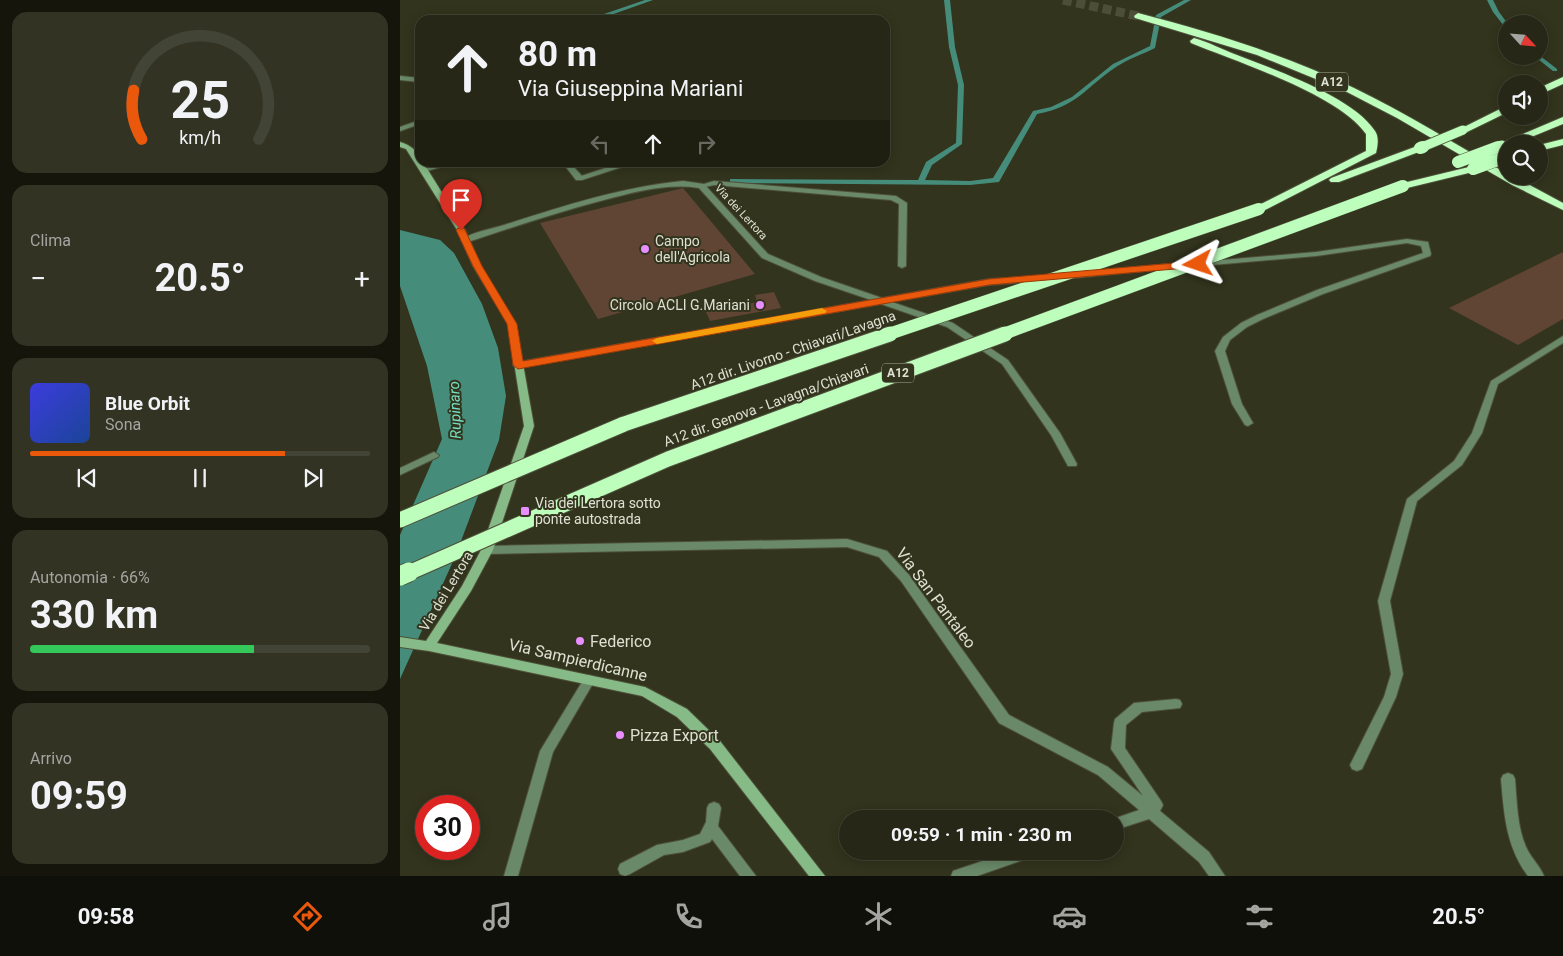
<!DOCTYPE html>
<html lang="it">
<meta charset="utf-8">
<style>
:root{--surface:#262716;--page:#323323;--text:#f1f3f6;--muted:#a4a5a1;--line:#424435;--accent:#ea580c}
body{margin:0;font-family:Roboto,sans-serif;background:var(--page);color:var(--text);height:100vh;display:flex;flex-direction:column;font-size:19px;white-space:nowrap}
*{box-sizing:border-box;margin:0}
p{font-size:16px;color:var(--muted)}
.icon{flex:none;width:28px;height:28px;fill:none;stroke:currentColor;stroke-width:2;stroke-linecap:round;stroke-linejoin:round}
.map{position:relative;flex:1;overflow:hidden}
.sheet{display:flex;flex-direction:column;gap:12px;padding:12px;background:#15150c;width:400px}
.sheet>*{flex:none}
.banner{position:absolute;left:15px;top:15px;width:475px;height:152px;border-radius:15px;box-shadow:0 2px 12px #0003,0 0 0 1px var(--line);background:#262716;color:var(--text);overflow:hidden}
.needle{width:32px;rotate:116deg}
.buttons{position:absolute;left:1098px;top:15px;display:grid;gap:10px}
.buttons a{display:grid;place-items:center;width:50px;height:50px;border-radius:50%;background:var(--surface);box-shadow:0 2px 12px #0003,0 0 0 1px var(--line);font-size:25px}
.speed{position:absolute;left:15px;top:795px;display:flex;gap:10px;font-size:25px;font-weight:700;text-align:center}
.speed>*{display:grid;place-content:center;width:65px;height:65px;border-radius:50%;background:var(--surface);box-shadow:0 2px 12px #0003,0 0 0 1px var(--line);line-height:1}
.speed .limit{border:8px solid #d22;background:#fff;color:#111}
.pin{position:absolute;display:grid;place-items:center;width:42px;height:42px;color:#fff;margin:-51px -21px;border-radius:50% 50% 50% 0;rotate:-45deg;box-shadow:0 0 5px #0007}
.pin .icon{rotate:45deg}
.me{position:absolute;width:55px;margin:-28px;rotate:265deg;stroke-linejoin:round;filter:drop-shadow(0 0 4px #0008)}
.turn{display:flex;align-items:center;gap:18px;height:105px;padding:0 20px;font-size:22px}
.turn .icon{width:65px;height:65px;stroke-width:2.5}
.turn b{display:block;font-size:35px;line-height:42px}
.lanes{display:flex;align-items:center;height:48px;padding:0 20px;background:#0003;justify-content:center;gap:25px;direction:ltr}
.lanes .off{opacity:.35}
.big{font-size:38px;font-weight:700;line-height:1.1}
.sheet .tile{flex:1;display:flex;flex-direction:column;justify-content:center;gap:8px;min-width:0;padding:0 18px;border-radius:15px;background:var(--page)}
.sheet .dial{align-items:center;gap:0}
.dial svg{height:130px;overflow:visible;fill:none;stroke:var(--line);stroke-width:7;stroke-linecap:round;text-anchor:middle}
.dial text{fill:var(--text);stroke:none}
.song{display:flex;align-items:center;gap:15px}
.cover{width:60px;height:60px;border-radius:8px;background:linear-gradient(135deg,hsl(240 70% 55%),hsl(220 70% 35%))}
.played{height:5px;border-radius:2px;background:linear-gradient(90deg,var(--accent) 75%,var(--line) 75%)}
.keys{display:flex;justify-content:space-around;direction:ltr}
.heat{display:flex;justify-content:space-between;align-items:center;font-size:28px;direction:ltr}
.charge{height:8px;border-radius:4px;background:linear-gradient(90deg,#34c759 66%,var(--line) 0)}
.trip{position:absolute;left:439px;top:810px;width:285px;height:50px;border-radius:25px;background:var(--surface);box-shadow:0 2px 12px #0003,0 0 0 1px var(--line);font-weight:700;line-height:50px;text-align:center}
.menu{display:flex;height:80px;justify-content:space-around;align-items:center;background:#0f1009;color:var(--muted)}
.menu .icon{width:35px;height:35px}
.menu .current{color:var(--accent)}
.menu b{font-size:22px;color:var(--text)}
main{display:flex;flex:1;min-height:0}
.map>svg:first-child{display:block}
.green{fill:#604434}
.water{fill:#468c7b}
.lines{fill:none;stroke-linecap:round;stroke-linejoin:round}
.stream{fill:#468c7b;fill-rule:evenodd}
.highway-tunnel{stroke:#4c4e38;stroke-width:9;stroke-dasharray:9 4.5;stroke-linecap:butt}
.lane-casing{stroke:#4e503a;stroke-width:2}
.street-casing{stroke:#4e503a;stroke-width:2}
.secondary-casing{stroke:#4e503a;stroke-width:2}
.highway-casing{stroke:#4e503a;stroke-width:2}
.lane{fill:#698968;fill-rule:evenodd}
.street{fill:#698968;fill-rule:evenodd}
.secondary{fill:#86ba86;fill-rule:evenodd}
.highway{fill:#bdfebc;fill-rule:evenodd}
.highway-bridge-far3-casing{stroke:#4e503a;stroke-width:11;stroke-linecap:butt}
.highway-bridge-far2-casing{stroke:#4e503a;stroke-width:13;stroke-linecap:butt}
.highway-bridge-far1-casing{stroke:#4e503a;stroke-width:17;stroke-linecap:butt}
.highway-bridge-casing{stroke:#4e503a;stroke-width:21;stroke-linecap:butt}
.highway-bridge-far3{stroke:#bdfebc;stroke-width:9}
.highway-bridge-far2{stroke:#bdfebc;stroke-width:12}
.highway-bridge-far1{stroke:#bdfebc;stroke-width:15}
.highway-bridge{stroke:#bdfebc;stroke-width:19}
.route{fill:#ea580c;stroke:#983908}
.slow{fill:#f59e0b}
.poi-dot{fill:#e88eff;stroke:#32341d;stroke-width:2}
.labels{text-anchor:middle;dominant-baseline:central;stroke-width:4;stroke-linejoin:round;paint-order:stroke}
.far-street-label{font-size:11px;fill:#dee0d2;stroke:#32341d}
.shield{fill:#32341d;stroke:#aaac9c;stroke-width:1}
.shield-label{font-size:12px;font-weight:bold;fill:#dee0d2}
.poi-label{font-size:14px;fill:#dee0d2;stroke:#32341d;text-anchor:start}
.street-label{font-size:14px;fill:#dee0d2;stroke:#32341d}
.water-label{font-size:15px;font-style:italic;fill:#75e0c5;stroke:#32341d}
.near-street-label{font-size:16px;fill:#dee0d2;stroke:#32341d}
.near-poi-label{font-size:16px;fill:#dee0d2;stroke:#32341d;text-anchor:start}
</style>
<main>
<section class="sheet">
<div class="tile dial"><svg viewBox="0 0 100 80">
<path d="M14 69A42 42 0 1 1 86 69"/>
<path d="M14 69A42 42 0 0 1 9 39" stroke="#ea580c"/>
<text x="50" y="56" font-size="32" font-weight="700">25</text>
<text x="50" y="72" font-size="11">km/h</text>
</svg></div>
<div class="tile"><p>Clima</p>
<div class="heat"><a>−</a><b class="big">20.5°</b><a>+</a></div>
</div>
<div class="tile">
<div class="song"><i class="cover"></i><div><b>Blue Orbit</b><p>Sona</p></div></div>
<div class="played"></div>
<div class="keys"><svg class="icon" aria-label="previous" viewBox="0 0 24 24"><path d="M18 5L8 12l10 7zM5 5v14"/></svg><svg class="icon" aria-label="pause" viewBox="0 0 24 24"><path d="M8 5v14M16 5v14"/></svg><svg class="icon" aria-label="next" viewBox="0 0 24 24"><path d="M6 5l10 7-10 7zM19 5v14"/></svg></div>
</div>
<div class="tile"><p>Autonomia · 66%</p><b class="big">330 km</b><div class="charge"></div></div>
<div class="tile"><p>Arrivo</p><b class="big">09:59</b></div>
</section>
<div class="map">
<svg width="1163" height="876" viewBox="0 0 1163 876">
<rect width="100%" height="100%" fill="#32341d"/>
<!-- green -->
<path class="green" d="M283,188L355,274L198,319L140,223Z
M1163,252V319L1118,345L1049,308Z
M374,292L381,308L310,321L306,312L357,302L355,295Z"/>
<!-- water -->
<path class="water" d="M0,230L40,240L54,253L82,304L98,348L106,396L99,440L55,557L0,679V535L42,439L27,366L0,286Z"/>
<g class="lines">
<!-- stream -->
<path class="stream" d="M245,0H253L208,16L203,20H197L204,14Z
M544,0H550L555,47L564,85L562,144L532,165L525,180L570,181L593,178L633,111L651,107L672,97L713,64L750,46L756,15L784,0H791L761,17L755,48C743,54 728,59 716,67C686,87 677,107 637,114L599,182L570,185L330,183V179H333L518,180L526,162L556,143L558,85L549,47Z
M1087,0H1093L1099,12L1108,24H1106V27L1104,26L1093,12Z
M1139,55L1157,69V71H1153L1134,56H1139Z"/>
<!-- highway-tunnel -->
<path class="highway-tunnel" d="M663,0L738,16"/>
<!-- lane casing -->
<g class="lane-casing">
<path id="lane" d="M224,162H237L182,180H179L175,178Z
M314,181L496,196L507,203L506,266L502,268L498,266L499,204L491,200L314,185L301,188L297,186Z
M34,452L39,455L38,457L0,475V468Z
M189,675L193,677L195,680L153,752L118,876H104L140,751L185,677Z"/>
</g>
<!-- street casing -->
<g class="street-casing">
<path id="street" d="M0,76L20,78V82L0,80Z
M20,120V124L0,131V127Z
M44,162H57L24,172L20,170Z
M162,162H169L182,176V180H176Z
M283,181L304,184L368,254L421,277L482,298L589,279L653,275V279L650,280L589,285L492,302L553,323L608,360L660,433L677,464L676,466H668L651,435L602,364L547,327L481,304L118,368L115,367L113,365L115,363L118,362L471,300L415,281L362,258L299,188C267,183 235,192 204,200C158,212 113,227 68,242H65L61,240C72,232 91,229 104,225C163,206 222,187 283,181Z
M1007,239L1028,242L1031,254L1030,256L923,294L863,319L847,327L830,340L825,351L842,404L853,423L848,426L845,425L832,404L815,351L823,337L841,323L857,315L917,290L1023,253L1021,246L1007,243L916,256L801,266L797,264L798,262L916,252Z
M782,263L786,265L785,267L674,278L670,275L674,272Z
M1163,336V343L1098,384L1082,433L1062,465L1017,501L990,601L1003,674L996,697L962,769L957,771L952,769L950,765L984,697L991,674L978,601L1007,499L1054,461L1072,433L1091,381Z
M447,539L487,551L509,575L609,715L708,767L743,796L711,749L714,723L715,719L734,703L776,699L780,700L782,704L780,708L742,712L726,725L725,748L761,801L763,805L760,811L809,852L825,876H809L799,862L749,819L715,830V819H713L739,810L698,775L599,723L501,581L479,557L447,547L87,554L83,553L81,550L83,547L87,546Z
M1108,773L1113,775L1115,779C1117,802 1117,828 1127,849C1132,859 1140,866 1144,876H1128C1106,847 1104,814 1101,779L1103,775Z
M314,802L319,804L321,808L318,826L356,876H340L312,839L310,842L283,852L264,855L230,874L225,876L220,874L218,869L220,864L257,845L283,840L300,834L306,822L307,808L309,804Z
M612,851H639L637,855L577,876H551L553,871Z"/>
</g>
<!-- secondary casing -->
<g class="secondary-casing">
<path id="secondary" d="M0,142C10,145 19,151 20,162H22L28,170L65,230L81,266L116,324L134,426L93,550L71,591L37,643L245,687L287,709L320,741L425,876H409L310,749L277,717L242,696L29,651L0,647V637L26,641L62,586L81,550L124,426L108,324L73,266L57,230L6,149L0,147Z"/>
</g>
<!-- highway casing -->
<g class="highway-casing">
<path id="highway" d="M738,13C811,32 886,55 954,88C1006,113 1055,144 1106,173V176H1113L1163,203V210L1112,185L997,118L945,91L857,55L735,18L734,16Z
M794,38C809,42 823,50 837,55C875,70 953,97 975,131C979,137 978,145 976,153L863,211H855L853,209L855,207L966,151V134C938,94 837,62 791,43L790,41Z
M1163,77V84L1139,95V88Z
M1106,106V113L1067,132L1063,133L1058,130Z
M1163,117V124L1114,144H1106V147L1102,148L1097,145Z
M1163,139V145L1139,151V145Z
M1020,145L1025,148L1024,150L939,182H931L929,180L931,178Z
M1073,166L1078,169L1077,171L1003,189L997,186L999,184Z"/>
</g>
<!-- lane -->
<use href="#lane" class="lane"/>
<!-- street -->
<use href="#street" class="street"/>
<!-- secondary -->
<use href="#secondary" class="secondary"/>
<!-- highway -->
<use href="#highway" class="highway"/>
<!-- highway-bridge-far3 casing -->
<g class="highway-bridge-far3-casing">
<path id="highway-bridge-far3" d="M1020,148L1063,130
M1095,148L1102,145"/>
</g>
<!-- highway-bridge-far2 casing -->
<g class="highway-bridge-far2-casing">
<path id="highway-bridge-far2" d="M1020,148L1023,147
M1058,162L1098,147
M1073,169L1106,157
M486,335L859,209
M601,335L1003,186"/>
</g>
<!-- highway-bridge-far1 casing -->
<g class="highway-bridge-far1-casing">
<path id="highway-bridge-far1" d="M0,520L224,424L490,334
M6,574L268,459L605,334"/>
</g>
<!-- highway-bridge casing -->
<g class="highway-bridge-casing">
<path id="highway-bridge" d="M0,576L9,572"/>
</g>
<!-- highway-bridge-far3 -->
<use href="#highway-bridge-far3" class="highway-bridge-far3"/>
<!-- highway-bridge-far2 -->
<use href="#highway-bridge-far2" class="highway-bridge-far2"/>
<!-- highway-bridge-far1 -->
<use href="#highway-bridge-far1" class="highway-bridge-far1"/>
<!-- highway-bridge -->
<use href="#highway-bridge" class="highway-bridge"/>
</g>
<!-- route -->
<path class="route" d="M58,228H64L65,230L82,266L117,324L123,361L589,279L798,261L803,264L798,267L589,285L118,369L113,365L107,324L73,266L56,230Z"/>
<!-- slow -->
<path class="slow" d="M422,308L427,311L425,313L257,344L252,341L257,338Z"/>
<!-- markers -->
<g class="poi-dot">
<circle cx="245" cy="249" r="5"/>
<circle cx="360" cy="305" r="5"/>
<rect x="120" y="506" width="10" height="10" rx="2.5"/>
<circle cx="180" cy="641" r="5"/>
<circle cx="220" cy="735" r="5"/>
</g>
<g class="labels">
<!-- far-street labels -->
<g class="far-street-label">
<text transform="translate(341 212) rotate(47)">Via dei Lertora</text>
</g>
<!-- shield labels -->
<g class="shield">
<rect x="916" y="72.5" width="32" height="19" rx="4"/>
<rect x="482" y="363.5" width="32" height="19" rx="4"/>
</g>
<g class="shield-label">
<text x="932" y="82">A12</text>
<text x="498" y="373">A12</text>
</g>
<!-- poi labels -->
<g class="poi-label">
<text x="255" y="241">Campo<tspan x="255" dy="16">dell'Agricola</tspan></text>
<text x="350" y="305" text-anchor="end">Circolo ACLI G.Mariani</text>
<text x="135" y="503">Via dei Lertora sotto<tspan x="135" dy="16">ponte autostrada</tspan></text>
</g>
<!-- street labels -->
<g class="street-label">
<text transform="translate(393 350) rotate(-19)">A12 dir. Livorno - Chiavari/Lavagna</text>
<text transform="translate(366 405) rotate(-20)">A12 dir. Genova - Lavagna/Chiavari</text>
<text transform="translate(46 591) rotate(-59)">Via dei Lertora</text>
</g>
<!-- water labels -->
<g class="water-label">
<text transform="translate(55 410) rotate(-92)">Rupinaro</text>
</g>
<!-- near-street labels -->
<g class="near-street-label">
<text transform="translate(536 598) rotate(53)">Via San Pantaleo</text>
<text transform="translate(178 660) rotate(13)">Via Sampierdicanne</text>
</g>
<!-- near-poi labels -->
<g class="near-poi-label">
<text x="190" y="641">Federico</text>
<text x="230" y="735">Pizza Export</text>
</g>
</g>
</svg>
<div class="buttons">
<a><svg class="needle" viewBox="-14 -14 28 28"><path d="M0-13l5 13h-10z" fill="#e53935"/><path d="M0 13l5-13h-10z" fill="#a4a5a1"/></svg></a>
<a><svg class="icon" aria-label="sound" viewBox="0 0 24 24"><path d="M4 9h4l5-4v14l-5-4H4zM17 9q2 3 0 6"/></svg></a>
<a><svg class="icon" aria-label="search" viewBox="0 0 24 24"><circle cx="10" cy="10" r="6"/><path d="M15 15l6 6"/></svg></a>
</div>
<div class="speed"><div class="limit">30</div></div>
<div class="pin" style="left:61px;top:230px;background:#d93025"><svg class="icon" aria-label="arrive" viewBox="0 0 24 24"><path d="M6 21V4h12l-3 4 3 4H6"/></svg></div>
<svg class="me" style="left:798px;top:264px" viewBox="-20 -20 40 40"><path d="M0-17L14 15 0 8-14 15z" fill="#ea580c" stroke="#fff" stroke-width="4"/></svg>
<div class="trip">09:59 · 1 min · 230 m</div>
<div class="banner">
<div class="turn"><svg class="icon" aria-label="ahead" viewBox="0 0 24 24"><path d="M12 20V5M6 11l6-6 6 6"/></svg><div><b>80 m</b>Via Giuseppina Mariani</div></div>
<div class="lanes"><svg class="icon off" aria-label="left" viewBox="0 0 24 24"><path d="M17 20v-9H6M10 6l-5 5 5 5"/></svg><svg class="icon" aria-label="ahead" viewBox="0 0 24 24"><path d="M12 20V5M6 11l6-6 6 6"/></svg><svg class="icon off" aria-label="right" viewBox="0 0 24 24"><path d="M7 20v-9h11M14 6l5 5-5 5"/></svg></div>
</div>
</div>
</main>
<nav class="menu">
<b>09:58</b>
<svg class="icon current" aria-label="directions" viewBox="0 0 24 24"><path d="M12 3l9 9-9 9-9-9zM9 14v-3h6M13 9l2 2-2 2"/></svg>
<svg class="icon" aria-label="music" viewBox="0 0 24 24"><path d="M9 18V5l10-2v13"/><circle cx="6" cy="18" r="3"/><circle cx="16" cy="16" r="3"/></svg>
<svg class="icon" aria-label="phone" viewBox="0 0 24 24"><path d="M5 4h4l2 5-3 2q2 4 5 5l2-3 5 2v4C11 20 4 13 5 4z"/></svg>
<svg class="icon" aria-label="climate" viewBox="0 0 24 24"><path d="M12 3v18M4 7l16 10M4 17L20 7"/></svg>
<svg class="icon" aria-label="car" viewBox="0 0 24 24"><path d="M5 17H2v-5l4-1 3-4h7l3 4 3 1v5h-3M9 17h6M6 11h13"/><circle cx="7" cy="17" r="2"/><circle cx="17" cy="17" r="2"/></svg>
<svg class="icon" aria-label="filters" viewBox="0 0 24 24"><path d="M4 7h16M4 17h16"/><circle cx="9" cy="7" r="2"/><circle cx="15" cy="17" r="2"/></svg>
<b>20.5°</b>
</nav>
